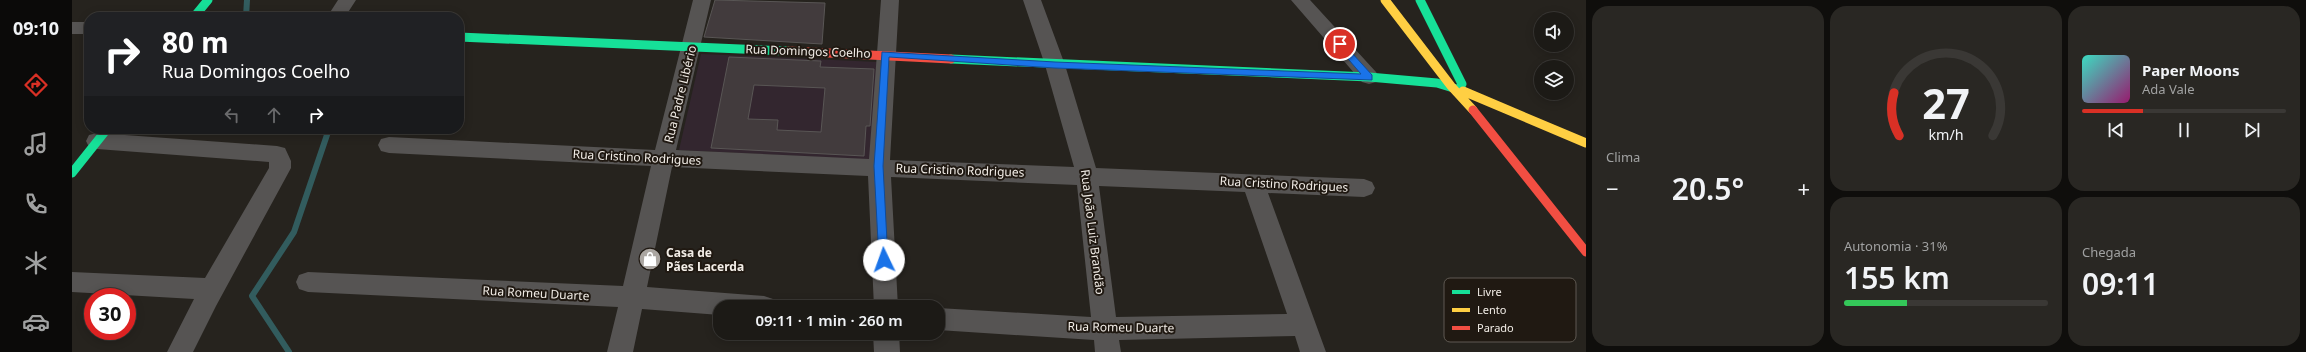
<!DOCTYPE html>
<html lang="pt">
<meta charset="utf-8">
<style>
:root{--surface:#1c1a16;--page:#292723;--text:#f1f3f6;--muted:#a0a1a1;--line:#3a3835;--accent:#d93025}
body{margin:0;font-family:"Noto Sans",sans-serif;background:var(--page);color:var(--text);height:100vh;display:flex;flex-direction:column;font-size:15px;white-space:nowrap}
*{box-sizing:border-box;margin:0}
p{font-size:13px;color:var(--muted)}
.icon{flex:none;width:22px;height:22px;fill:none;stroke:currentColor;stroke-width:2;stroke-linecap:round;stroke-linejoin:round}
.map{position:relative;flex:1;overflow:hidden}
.details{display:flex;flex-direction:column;gap:6px;padding:6px;background:#0f0e0c;width:720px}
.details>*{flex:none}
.hud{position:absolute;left:12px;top:12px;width:380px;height:122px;border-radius:16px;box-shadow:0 2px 10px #0003,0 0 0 1px var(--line);background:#202124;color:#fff;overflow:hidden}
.buttons{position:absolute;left:1462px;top:12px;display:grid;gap:8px}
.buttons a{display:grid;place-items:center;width:40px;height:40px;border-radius:50%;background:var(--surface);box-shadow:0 2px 10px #0003,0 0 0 1px var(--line);font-size:20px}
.speed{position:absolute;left:12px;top:288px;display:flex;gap:8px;font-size:20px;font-weight:700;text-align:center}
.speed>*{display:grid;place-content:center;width:52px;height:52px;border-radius:50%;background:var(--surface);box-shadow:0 2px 10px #0003,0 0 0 1px var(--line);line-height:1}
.speed .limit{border:6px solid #d22;background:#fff;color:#111}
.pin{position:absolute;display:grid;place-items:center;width:34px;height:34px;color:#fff;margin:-17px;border:2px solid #fff;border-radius:50%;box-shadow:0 1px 4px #0007}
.me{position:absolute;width:44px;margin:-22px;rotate:357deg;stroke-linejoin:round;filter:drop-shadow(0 0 3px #0008)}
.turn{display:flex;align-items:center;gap:14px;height:84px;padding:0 12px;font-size:18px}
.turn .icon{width:52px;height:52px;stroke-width:2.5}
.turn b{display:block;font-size:28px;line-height:34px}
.lanes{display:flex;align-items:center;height:38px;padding:0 12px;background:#0003;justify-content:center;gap:20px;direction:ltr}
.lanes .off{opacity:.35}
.big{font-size:30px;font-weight:600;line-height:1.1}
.details .tile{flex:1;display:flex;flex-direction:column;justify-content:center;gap:6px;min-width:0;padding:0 14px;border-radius:16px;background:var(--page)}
.details .dial{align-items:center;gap:0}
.dial svg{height:104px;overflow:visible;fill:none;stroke:var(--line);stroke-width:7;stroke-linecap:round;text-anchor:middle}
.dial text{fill:var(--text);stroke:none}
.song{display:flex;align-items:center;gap:12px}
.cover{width:48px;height:48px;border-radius:6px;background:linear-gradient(135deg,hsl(170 70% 55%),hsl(320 70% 35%))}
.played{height:4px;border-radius:2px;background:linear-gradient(90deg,var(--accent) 30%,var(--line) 30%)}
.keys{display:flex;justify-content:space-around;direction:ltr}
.heat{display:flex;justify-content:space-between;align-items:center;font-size:22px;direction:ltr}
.charge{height:6px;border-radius:3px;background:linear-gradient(90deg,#34c759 31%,var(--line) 0)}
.details .tiles{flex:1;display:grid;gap:6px;grid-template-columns:repeat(3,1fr)}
.tile:first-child{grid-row:span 2}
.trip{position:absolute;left:641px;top:300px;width:232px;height:40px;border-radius:16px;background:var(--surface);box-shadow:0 2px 10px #0003,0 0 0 1px var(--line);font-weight:600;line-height:40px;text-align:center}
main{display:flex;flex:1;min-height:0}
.menu{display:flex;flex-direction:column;width:72px;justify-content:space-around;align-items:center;background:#0b0a09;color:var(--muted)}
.menu .icon{width:28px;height:28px}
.menu .current{color:var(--accent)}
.menu b{font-size:18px;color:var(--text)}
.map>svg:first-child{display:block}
.education{fill:#33262f}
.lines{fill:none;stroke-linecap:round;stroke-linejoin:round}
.stream{stroke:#325c5e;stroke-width:6}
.building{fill:#423b3d;stroke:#595655;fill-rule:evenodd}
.street{fill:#565453;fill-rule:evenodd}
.fast{stroke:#16e098;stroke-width:9}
.slow{stroke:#ffcf43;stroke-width:9}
.jam{stroke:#f24e42;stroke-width:9}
.route{fill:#1a73e8;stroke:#114b97}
.labels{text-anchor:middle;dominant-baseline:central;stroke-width:4;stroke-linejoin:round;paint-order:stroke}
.street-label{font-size:12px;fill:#f2ede7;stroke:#201912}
.poi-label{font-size:12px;font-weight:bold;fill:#f2ede7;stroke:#201912;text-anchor:start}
.key{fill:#201912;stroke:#5f5952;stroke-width:1}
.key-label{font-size:11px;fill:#f2ede7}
</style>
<main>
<nav class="menu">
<b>09:10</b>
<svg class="icon current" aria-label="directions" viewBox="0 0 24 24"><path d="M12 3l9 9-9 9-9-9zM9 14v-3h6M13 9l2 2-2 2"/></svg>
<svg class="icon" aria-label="music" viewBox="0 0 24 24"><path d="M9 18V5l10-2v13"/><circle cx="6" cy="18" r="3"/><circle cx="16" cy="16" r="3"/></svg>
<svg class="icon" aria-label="phone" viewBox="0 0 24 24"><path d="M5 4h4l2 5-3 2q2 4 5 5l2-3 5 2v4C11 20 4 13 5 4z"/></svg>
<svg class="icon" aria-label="climate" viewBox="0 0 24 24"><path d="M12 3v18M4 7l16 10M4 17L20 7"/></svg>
<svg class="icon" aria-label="car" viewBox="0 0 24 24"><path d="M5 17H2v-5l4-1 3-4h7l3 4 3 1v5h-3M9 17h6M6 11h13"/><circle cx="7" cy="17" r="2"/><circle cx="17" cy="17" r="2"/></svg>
</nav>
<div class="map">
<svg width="1514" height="352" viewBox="0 0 1514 352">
<rect width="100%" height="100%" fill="#26231e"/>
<!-- education -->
<path class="education" d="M629,54L806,62L802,160L607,150Z"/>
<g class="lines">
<!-- stream -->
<path class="stream" d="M174,17L175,0
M217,352L180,296L222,232L257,129"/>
</g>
<!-- building -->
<path class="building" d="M643,0L753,3L750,44L632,37Z
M657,57L749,61L748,67L802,69L798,126H794L792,156L639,148ZM682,85L753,88L749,132L705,130L706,120L676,119Z"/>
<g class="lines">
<!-- street -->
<path class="street" d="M266,0H284L273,17H255Z
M621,0H639L604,150L797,159L809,0H827L818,160L1002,167L973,65L951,0H969L993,65L1024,168L1292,179L1300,182L1303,188L1300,194L1292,197L1196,193L1254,352H1228L1223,336L1047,340L1049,352H1023L1022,340L866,330V308L1019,317L1005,185L819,177L826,307H802L796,176L600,167L575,287L692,296L701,299L704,307H648V315L570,309L561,352H535L546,307L236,292L227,289L224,282L227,275L236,272L551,286L579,166L317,153L309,151L306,145L309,139L317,137L583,150ZM1027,186L1173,192L1215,314L1044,317Z
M1219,0H1238L1304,72L1307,77L1304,82L1297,84L1290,82Z
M0,22H17V34H0Z
M25,133L205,146L213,148L219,161V168L144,306L121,352H95L122,299L0,292V272L133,278L197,168V162L25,149L17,147L14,141L17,135Z
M801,333H827L828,352H802Z"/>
<!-- fast -->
<path class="fast" d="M1348,0L1390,84
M122,17L136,0
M387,37L716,51
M879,59L1297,77L1365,83L1391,91
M0,173L35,129"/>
<!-- slow -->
<path class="slow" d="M1313,0L1379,86L1401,110
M1391,91L1514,143"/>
<!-- jam -->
<path class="jam" d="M716,51L879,59
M1401,110L1514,252"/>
</g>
<!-- route -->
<path class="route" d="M1265,42H1270L1300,75V80L983,68L817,57L811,166L816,260L812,264L807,260L802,166L810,52L983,62L1289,74L1265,46Z"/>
<!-- icons -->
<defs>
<g id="shop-disc" transform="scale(1.15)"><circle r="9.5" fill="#aba6a1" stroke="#201912"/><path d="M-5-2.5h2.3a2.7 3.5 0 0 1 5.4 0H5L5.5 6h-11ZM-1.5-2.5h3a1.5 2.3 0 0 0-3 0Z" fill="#fff"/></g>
</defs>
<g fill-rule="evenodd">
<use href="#shop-disc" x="578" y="259"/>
</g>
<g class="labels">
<!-- street labels -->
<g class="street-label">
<text transform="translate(736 51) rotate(2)">Rua Domingos Coelho</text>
<text transform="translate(608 94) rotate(-76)">Rua Padre Libério</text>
<text transform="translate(565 157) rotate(3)">Rua Cristino Rodrigues</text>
<text transform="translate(888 170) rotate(2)">Rua Cristino Rodrigues</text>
<text transform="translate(1212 184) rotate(3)">Rua Cristino Rodrigues</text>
<text transform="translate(1021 232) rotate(83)">Rua João Luiz Brandão</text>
<text transform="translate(464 293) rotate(3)">Rua Romeu Duarte</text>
<text transform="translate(1049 327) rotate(1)">Rua Romeu Duarte</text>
</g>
<!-- poi labels -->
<g class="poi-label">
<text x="594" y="252">Casa de<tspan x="594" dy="14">Pães Lacerda</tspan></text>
</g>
</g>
<!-- legend -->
<rect x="1372" y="278" width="132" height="64" rx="6" class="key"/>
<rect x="1380" y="290" width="18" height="4" fill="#16e098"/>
<rect x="1380" y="308" width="18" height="4" fill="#ffcf43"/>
<rect x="1380" y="326" width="18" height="4" fill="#f24e42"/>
<g class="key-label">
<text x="1405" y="296">Livre</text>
<text x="1405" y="314">Lento</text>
<text x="1405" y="332">Parado</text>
</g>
</svg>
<div class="buttons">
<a><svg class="icon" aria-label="sound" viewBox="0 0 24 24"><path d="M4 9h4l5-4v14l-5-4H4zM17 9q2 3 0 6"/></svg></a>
<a><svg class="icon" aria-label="layers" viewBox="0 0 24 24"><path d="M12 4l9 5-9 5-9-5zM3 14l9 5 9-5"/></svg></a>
</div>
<div class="speed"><div class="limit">30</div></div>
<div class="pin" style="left:1268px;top:44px;background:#d93025"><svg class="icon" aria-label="arrive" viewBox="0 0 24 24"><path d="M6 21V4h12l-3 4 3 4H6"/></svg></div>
<svg class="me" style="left:812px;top:260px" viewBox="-20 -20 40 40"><circle r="19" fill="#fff"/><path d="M0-13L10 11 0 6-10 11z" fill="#1a73e8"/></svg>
<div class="trip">09:11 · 1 min · 260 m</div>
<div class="hud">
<div class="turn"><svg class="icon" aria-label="right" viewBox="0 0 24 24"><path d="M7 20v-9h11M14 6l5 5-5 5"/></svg><div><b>80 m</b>Rua Domingos Coelho</div></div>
<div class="lanes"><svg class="icon off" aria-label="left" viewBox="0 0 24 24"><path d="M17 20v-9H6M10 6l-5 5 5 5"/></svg><svg class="icon off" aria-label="ahead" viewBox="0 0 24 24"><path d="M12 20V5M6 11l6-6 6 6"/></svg><svg class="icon" aria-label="right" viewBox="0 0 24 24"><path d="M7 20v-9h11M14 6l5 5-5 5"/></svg></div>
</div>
</div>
<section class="details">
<div class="tiles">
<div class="tile"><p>Clima</p>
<div class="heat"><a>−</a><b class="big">20.5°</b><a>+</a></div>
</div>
<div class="tile dial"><svg viewBox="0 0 100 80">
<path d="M14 69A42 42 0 1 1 86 69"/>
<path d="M14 69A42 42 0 0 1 10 36" stroke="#d93025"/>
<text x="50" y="56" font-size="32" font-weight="700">27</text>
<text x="50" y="72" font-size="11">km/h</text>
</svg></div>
<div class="tile">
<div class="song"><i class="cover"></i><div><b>Paper Moons</b><p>Ada Vale</p></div></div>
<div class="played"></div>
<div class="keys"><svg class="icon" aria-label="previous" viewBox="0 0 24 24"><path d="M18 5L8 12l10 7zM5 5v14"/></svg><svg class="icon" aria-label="pause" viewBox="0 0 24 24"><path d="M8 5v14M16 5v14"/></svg><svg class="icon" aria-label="next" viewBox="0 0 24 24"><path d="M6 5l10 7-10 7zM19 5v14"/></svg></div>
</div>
<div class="tile"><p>Autonomia · 31%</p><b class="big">155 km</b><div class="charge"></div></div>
<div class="tile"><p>Chegada</p><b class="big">09:11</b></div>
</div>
</section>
</main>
